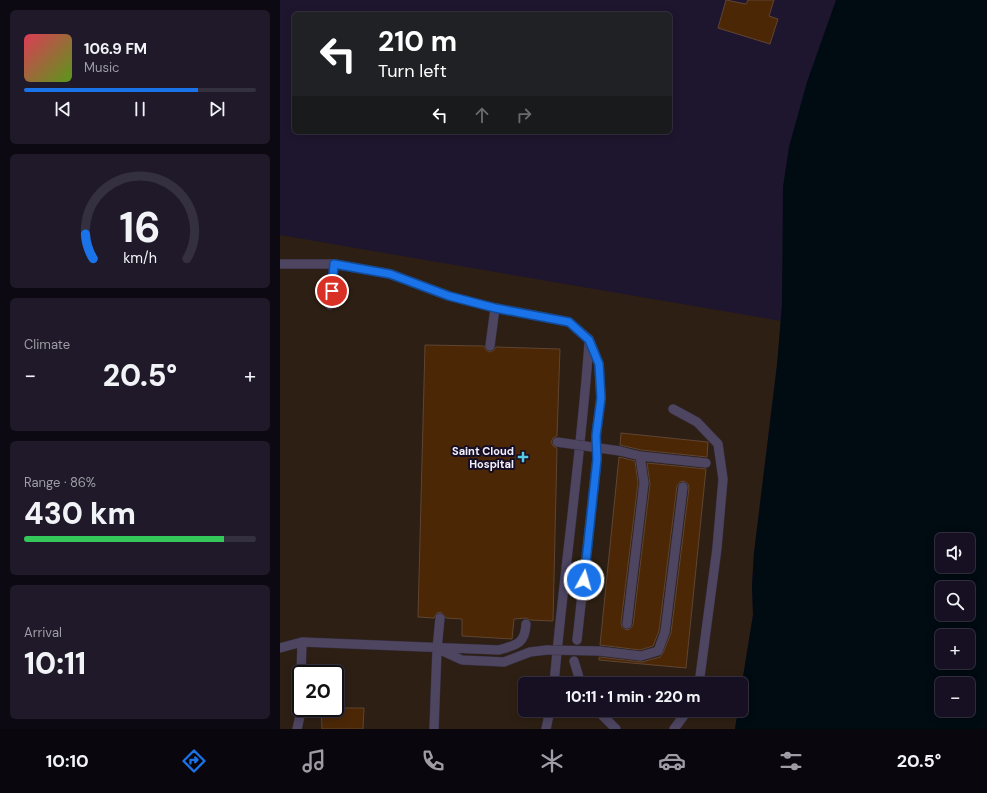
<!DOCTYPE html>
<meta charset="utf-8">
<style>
:root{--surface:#161022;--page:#1f192a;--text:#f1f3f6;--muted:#9e9da5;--line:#353040;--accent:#1a73e8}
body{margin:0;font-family:"DM Sans",sans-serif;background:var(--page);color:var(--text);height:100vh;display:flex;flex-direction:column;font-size:15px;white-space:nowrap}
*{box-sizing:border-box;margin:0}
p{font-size:13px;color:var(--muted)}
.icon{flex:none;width:22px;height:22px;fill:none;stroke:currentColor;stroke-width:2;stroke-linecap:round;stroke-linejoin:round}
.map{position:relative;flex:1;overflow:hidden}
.panel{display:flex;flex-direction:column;gap:10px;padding:10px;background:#0c0913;width:280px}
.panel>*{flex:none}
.hud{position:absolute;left:12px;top:12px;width:380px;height:122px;border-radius:6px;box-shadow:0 2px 10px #0003,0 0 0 1px var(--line);background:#202124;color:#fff;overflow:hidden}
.tools{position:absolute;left:655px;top:533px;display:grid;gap:8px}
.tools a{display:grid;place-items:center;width:40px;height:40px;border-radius:6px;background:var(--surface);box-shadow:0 2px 10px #0003,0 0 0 1px var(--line);font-size:20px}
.speed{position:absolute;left:12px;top:665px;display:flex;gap:8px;font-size:20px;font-weight:700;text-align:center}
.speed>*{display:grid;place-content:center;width:52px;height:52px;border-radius:50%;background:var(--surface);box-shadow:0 2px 10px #0003,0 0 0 1px var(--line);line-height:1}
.speed .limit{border:2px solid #111;border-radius:6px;background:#fff;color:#111}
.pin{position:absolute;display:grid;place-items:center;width:34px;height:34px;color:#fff;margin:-17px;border:2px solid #fff;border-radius:50%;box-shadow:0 1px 4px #0007}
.me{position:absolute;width:44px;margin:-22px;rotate:6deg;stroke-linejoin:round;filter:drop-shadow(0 0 3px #0008)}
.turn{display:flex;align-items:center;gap:14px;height:84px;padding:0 20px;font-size:18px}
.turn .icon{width:52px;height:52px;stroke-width:2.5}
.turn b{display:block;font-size:28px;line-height:34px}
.lanes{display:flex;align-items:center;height:38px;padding:0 20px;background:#0003;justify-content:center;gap:20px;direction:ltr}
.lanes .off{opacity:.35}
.big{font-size:30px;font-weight:800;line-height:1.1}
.panel .card{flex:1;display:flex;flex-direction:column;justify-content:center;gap:6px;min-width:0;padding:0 14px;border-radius:6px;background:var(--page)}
.panel .dial{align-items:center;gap:0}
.dial svg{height:104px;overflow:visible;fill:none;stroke:var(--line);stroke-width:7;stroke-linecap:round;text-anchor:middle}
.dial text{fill:var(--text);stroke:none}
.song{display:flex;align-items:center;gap:12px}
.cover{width:48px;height:48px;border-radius:6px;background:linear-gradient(135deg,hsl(350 70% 55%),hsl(90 70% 35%))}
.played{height:4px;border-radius:2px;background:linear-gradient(90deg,var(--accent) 75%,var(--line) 75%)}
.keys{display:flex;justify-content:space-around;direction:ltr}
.heat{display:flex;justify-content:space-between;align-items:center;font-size:22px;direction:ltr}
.charge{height:6px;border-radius:3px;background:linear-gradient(90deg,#34c759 86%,var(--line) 0)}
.trip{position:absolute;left:238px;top:677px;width:230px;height:40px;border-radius:6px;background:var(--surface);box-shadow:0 2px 10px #0003,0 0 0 1px var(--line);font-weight:800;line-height:40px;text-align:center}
.dock{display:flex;height:64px;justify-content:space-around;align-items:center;background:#09060e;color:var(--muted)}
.dock .icon{width:28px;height:28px}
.dock .active{color:var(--accent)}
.dock b{font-size:18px;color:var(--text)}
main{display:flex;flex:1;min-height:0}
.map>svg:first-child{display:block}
.medical{fill:#2d1f13;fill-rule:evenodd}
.water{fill:#000b12;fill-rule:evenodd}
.building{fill:#4b2706;stroke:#5f4532}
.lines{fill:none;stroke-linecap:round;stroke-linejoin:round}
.service-casing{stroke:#373143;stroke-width:10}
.service{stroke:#4e4561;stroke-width:9}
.service-bridge-casing{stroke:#373143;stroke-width:10;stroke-linecap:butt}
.service-bridge{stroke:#4e4561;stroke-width:9}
.route-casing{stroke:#114b97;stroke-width:10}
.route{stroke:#1a73e8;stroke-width:7}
.poi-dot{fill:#57c9e3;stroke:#150d24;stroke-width:1.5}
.labels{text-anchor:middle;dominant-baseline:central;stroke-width:4;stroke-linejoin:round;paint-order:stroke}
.poi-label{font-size:11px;font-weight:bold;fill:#f2effc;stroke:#150d24;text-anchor:end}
</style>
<main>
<section class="panel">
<div class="card">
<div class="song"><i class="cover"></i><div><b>106.9 FM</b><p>Music</p></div></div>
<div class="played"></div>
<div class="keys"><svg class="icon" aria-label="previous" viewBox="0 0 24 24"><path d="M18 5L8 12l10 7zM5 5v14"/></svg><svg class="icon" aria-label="pause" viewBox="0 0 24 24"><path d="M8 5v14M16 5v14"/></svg><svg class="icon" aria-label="next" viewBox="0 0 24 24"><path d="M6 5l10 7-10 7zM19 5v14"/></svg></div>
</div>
<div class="card dial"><svg viewBox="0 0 100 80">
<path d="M14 69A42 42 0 1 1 86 69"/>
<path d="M14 69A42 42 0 0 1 8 50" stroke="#1a73e8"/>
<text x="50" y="56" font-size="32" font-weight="700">16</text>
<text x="50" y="72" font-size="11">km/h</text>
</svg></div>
<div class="card"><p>Climate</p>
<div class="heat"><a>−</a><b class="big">20.5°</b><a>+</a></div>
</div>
<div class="card"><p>Range · 86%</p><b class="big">430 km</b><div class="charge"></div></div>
<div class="card"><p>Arrival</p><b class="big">10:11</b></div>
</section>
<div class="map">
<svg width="707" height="729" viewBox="0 0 707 729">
<rect width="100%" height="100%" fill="#1e162e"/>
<!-- medical -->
<path class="medical" d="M0,235L501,321L497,365L474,553L472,586L473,615L461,689V684H245V710H458L455,729H0ZM21,674H55V708H21Z"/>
<!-- water -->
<path class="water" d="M556,0H707V729H455L458,710H461V689L473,615L472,586L474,553L497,365L502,305L503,187L509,147L527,82ZM662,540H688V566H662ZM662,588H688V614H662ZM662,636H688V662H662ZM662,684H688V710H662Z"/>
<!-- building -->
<path class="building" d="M446,0L466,4L468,0H494L489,16L498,19L490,44L438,28Z
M145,345L204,346L206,350L210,352L214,350L216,347L280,349L277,436L273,438L271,442L273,446L277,448L273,621L250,620L246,618L234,619L232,639L182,636V619L166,618L161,612L157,613L154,618L138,617Z
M341,433L428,442L427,457L361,450L340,445Z
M339,457L355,461L358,483L341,623L342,627L346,630L350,629L353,625L370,484L367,463L426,469L406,668L319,660V657L362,662L380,657L383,653L391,633L409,488L408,484L404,481L400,482L397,486L379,631L373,646L360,650L320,645Z
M41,708H84L83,729H42Z"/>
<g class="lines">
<!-- service casing -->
<g class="service-casing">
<path id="service" d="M0,264H54L110,274L169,296L215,308L289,322L309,339L319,364L321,398L316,436L317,459L297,640
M50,305L54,264
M210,346L215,308
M393,409L417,422L438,444L443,479L437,548L419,684
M340,451L360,456L364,483L347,624
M360,456L426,463
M0,648L22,642L219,650C236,645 245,644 246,624
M160,650L182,660L224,662L250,652L267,650
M319,651L361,656L378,651L385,632L403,487
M294,661L301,684
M21,674L22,642
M274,684C284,570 301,457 309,343
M317,710L336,729
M17,729L20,716L21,682
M154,729L157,649L160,618
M266,729L270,710
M394,729L408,710"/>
</g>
<!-- service -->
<use href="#service" class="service"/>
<!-- service-bridge casing -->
<g class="service-bridge-casing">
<path id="service-bridge" d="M277,442L340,451
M267,650L319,651"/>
</g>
<!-- service-bridge -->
<use href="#service-bridge" class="service-bridge"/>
</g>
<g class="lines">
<!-- route casing -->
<g class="route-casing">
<path id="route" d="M52,291L54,264L110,274L169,296L215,308L289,322L309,340L319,364L321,398L316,436L317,459L304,580"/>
</g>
<!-- route -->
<use href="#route" class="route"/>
</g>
<!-- markers -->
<path class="poi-dot" d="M241 451h4v4h4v4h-4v4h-4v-4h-4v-4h4z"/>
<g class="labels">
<!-- poi labels -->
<g class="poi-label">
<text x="234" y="451">Saint Cloud<tspan x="234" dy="13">Hospital</tspan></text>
</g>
</g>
</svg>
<div class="tools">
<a><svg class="icon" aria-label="sound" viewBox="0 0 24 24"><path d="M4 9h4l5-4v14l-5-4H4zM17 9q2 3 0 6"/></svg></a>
<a><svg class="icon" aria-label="search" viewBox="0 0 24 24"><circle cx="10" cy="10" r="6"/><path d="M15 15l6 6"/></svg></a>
<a>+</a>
<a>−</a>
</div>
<div class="speed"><div class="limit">20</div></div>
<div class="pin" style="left:52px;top:291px;background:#d93025"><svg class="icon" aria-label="arrive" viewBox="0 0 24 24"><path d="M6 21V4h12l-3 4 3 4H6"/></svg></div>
<svg class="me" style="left:304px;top:580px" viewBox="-20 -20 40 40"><circle r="17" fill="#1a73e8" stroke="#fff" stroke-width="3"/><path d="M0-11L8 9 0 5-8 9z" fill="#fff"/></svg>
<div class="trip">10:11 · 1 min · 220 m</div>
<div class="hud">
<div class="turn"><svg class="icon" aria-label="left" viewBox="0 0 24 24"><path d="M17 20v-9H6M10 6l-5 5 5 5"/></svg><div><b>210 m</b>Turn left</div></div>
<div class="lanes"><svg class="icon" aria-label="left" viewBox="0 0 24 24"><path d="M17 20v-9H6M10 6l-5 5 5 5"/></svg><svg class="icon off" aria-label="ahead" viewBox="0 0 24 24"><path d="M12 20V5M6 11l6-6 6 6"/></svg><svg class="icon off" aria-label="right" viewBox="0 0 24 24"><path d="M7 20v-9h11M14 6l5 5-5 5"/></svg></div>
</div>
</div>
</main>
<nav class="dock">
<b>10:10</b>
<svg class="icon active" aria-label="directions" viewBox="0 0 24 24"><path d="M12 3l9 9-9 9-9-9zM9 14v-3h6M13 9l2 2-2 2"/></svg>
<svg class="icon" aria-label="music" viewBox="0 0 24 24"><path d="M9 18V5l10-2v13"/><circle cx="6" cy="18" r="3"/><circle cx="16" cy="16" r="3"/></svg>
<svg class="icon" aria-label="phone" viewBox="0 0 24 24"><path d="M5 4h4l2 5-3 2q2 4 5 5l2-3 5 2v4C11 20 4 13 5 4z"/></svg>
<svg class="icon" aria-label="climate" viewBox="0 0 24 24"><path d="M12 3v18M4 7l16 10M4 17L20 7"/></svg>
<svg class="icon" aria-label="car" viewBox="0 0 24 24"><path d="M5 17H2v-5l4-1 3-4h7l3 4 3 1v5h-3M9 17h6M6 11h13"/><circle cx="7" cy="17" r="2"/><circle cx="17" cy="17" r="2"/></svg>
<svg class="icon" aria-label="filters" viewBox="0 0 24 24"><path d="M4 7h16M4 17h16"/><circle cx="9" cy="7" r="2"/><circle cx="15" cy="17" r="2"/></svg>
<b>20.5°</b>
</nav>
